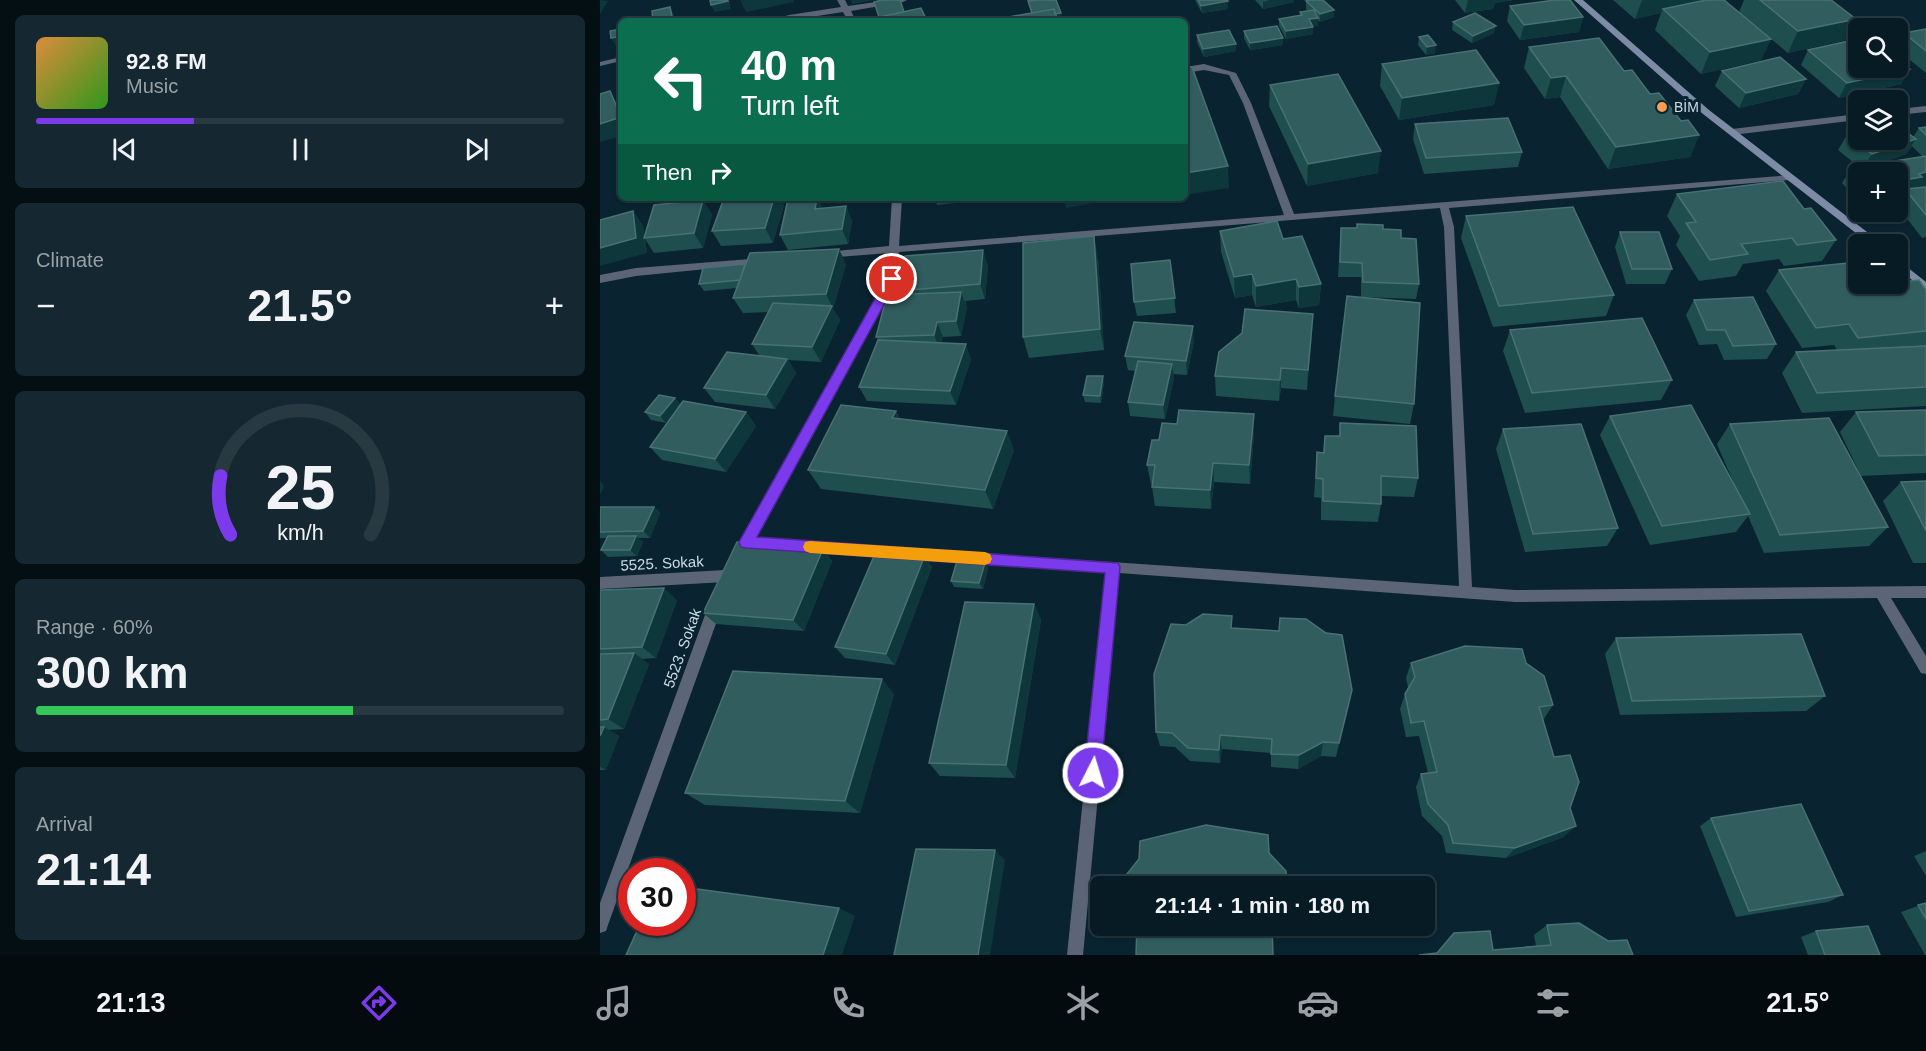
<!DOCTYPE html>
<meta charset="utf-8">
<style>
:root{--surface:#071b24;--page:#152831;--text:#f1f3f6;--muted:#98a1a6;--line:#283941;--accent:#7c3aed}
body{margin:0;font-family:Helvetica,sans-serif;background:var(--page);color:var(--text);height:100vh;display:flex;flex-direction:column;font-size:22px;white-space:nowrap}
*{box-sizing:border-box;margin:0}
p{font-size:20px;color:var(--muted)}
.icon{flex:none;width:33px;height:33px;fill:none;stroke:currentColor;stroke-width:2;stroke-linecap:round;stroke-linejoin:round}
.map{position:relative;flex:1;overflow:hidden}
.drawer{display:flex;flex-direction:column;gap:15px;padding:15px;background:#040f14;width:600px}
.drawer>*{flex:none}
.banner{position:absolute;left:18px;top:18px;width:570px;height:183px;border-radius:9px;box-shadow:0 2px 4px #0004,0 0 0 2px var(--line);background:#0b6e4f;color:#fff;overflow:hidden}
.controls{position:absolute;left:1248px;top:18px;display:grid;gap:12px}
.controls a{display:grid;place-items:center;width:60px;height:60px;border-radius:9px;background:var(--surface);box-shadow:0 2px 4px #0004,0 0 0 2px var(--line);font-size:30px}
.speed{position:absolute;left:18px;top:858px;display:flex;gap:12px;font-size:30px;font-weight:700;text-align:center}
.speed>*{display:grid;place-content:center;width:78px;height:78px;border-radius:50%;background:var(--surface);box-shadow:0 2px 4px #0004,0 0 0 2px var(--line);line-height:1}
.speed .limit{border:9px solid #d22;background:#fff;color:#111}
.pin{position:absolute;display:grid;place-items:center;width:51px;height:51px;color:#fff;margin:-26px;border:3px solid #fff;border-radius:50%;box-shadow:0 2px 6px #0007}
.me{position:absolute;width:66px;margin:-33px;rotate:5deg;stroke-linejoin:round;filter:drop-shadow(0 0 4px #0008)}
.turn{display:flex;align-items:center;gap:21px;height:126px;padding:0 24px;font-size:27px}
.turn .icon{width:78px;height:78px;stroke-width:2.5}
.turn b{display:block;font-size:42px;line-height:51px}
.then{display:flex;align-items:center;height:57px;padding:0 24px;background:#0003;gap:12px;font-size:22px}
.big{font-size:45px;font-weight:600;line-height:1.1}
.drawer .widget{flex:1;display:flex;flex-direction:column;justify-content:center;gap:9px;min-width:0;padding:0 21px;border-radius:9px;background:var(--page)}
.drawer .dial{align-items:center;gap:0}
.dial svg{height:156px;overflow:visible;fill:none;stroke:var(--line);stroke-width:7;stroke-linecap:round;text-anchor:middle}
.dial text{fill:var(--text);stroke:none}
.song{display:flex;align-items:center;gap:18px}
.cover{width:72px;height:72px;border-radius:9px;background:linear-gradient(135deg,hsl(30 70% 55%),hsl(110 70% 35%))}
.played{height:6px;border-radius:3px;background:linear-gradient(90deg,var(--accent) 30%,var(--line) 30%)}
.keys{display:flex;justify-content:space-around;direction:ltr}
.heat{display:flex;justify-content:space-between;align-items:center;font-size:33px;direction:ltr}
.charge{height:9px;border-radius:4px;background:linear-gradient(90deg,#34c759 60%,var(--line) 0)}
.trip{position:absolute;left:490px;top:876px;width:345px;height:60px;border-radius:9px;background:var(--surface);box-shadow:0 2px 4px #0004,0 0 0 2px var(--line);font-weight:600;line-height:60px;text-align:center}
.dock{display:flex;height:96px;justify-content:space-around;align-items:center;background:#030b0e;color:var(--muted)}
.dock .icon{width:42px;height:42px}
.dock .active{color:var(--accent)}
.dock b{font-size:27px;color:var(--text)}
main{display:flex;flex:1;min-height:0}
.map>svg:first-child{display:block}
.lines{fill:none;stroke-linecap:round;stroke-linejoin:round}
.street{fill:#5c6576;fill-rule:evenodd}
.secondary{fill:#7e8ba6;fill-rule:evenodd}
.wall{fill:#1e4e4e;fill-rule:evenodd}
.shaded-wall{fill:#0e373b}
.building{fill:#315d5e;stroke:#497173;stroke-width:1.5}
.route{fill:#7c3aed;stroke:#51269a;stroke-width:1.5}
.slow{fill:#f59e0b}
.poi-dot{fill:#fc9d54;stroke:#092430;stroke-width:2}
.labels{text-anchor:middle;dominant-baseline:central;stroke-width:6;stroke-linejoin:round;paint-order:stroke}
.far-poi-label{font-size:14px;fill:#cbdbe2;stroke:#092430;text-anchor:start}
.street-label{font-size:15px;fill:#cbdbe2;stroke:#092430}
</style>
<main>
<section class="drawer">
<div class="widget">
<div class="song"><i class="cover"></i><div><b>92.8 FM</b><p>Music</p></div></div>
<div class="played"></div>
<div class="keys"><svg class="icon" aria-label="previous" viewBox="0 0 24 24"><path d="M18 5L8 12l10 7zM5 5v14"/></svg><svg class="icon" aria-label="pause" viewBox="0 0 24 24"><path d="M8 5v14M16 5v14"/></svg><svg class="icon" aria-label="next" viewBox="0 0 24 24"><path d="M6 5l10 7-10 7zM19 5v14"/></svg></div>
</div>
<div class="widget"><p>Climate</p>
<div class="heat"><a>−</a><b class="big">21.5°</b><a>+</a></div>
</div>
<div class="widget dial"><svg viewBox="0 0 100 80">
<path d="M14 69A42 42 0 1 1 86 69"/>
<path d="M14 69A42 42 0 0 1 9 39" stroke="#7c3aed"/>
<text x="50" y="56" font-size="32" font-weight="700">25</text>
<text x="50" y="72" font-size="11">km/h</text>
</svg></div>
<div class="widget"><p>Range · 60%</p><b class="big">300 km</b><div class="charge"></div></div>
<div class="widget"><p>Arrival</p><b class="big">21:14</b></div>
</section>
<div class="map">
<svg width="1326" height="955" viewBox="0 0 1326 955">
<rect width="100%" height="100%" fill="#092430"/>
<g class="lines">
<!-- street -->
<path class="street" d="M237,0H245L248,6L290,0H307L303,2L251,11L256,21H248L243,12L185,21H169L189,15L241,7Z
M21,57V61L0,66V62Z
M604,64L636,73L651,103L694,214L1192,175L1194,177L1189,180L849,208L854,227L872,587L915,590L1326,586V598H1291L1326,656V674L1321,673L1277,598L915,602L519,573L483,955H467L506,573L309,558L305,557L303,553L305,549L309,548L859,586L844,227L840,208L299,252L297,279L155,537L291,547L295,548L297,552L295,556L291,557L150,548L147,552L143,553L139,552L137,548L287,279L289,253L225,258L220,255L225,252L289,246L292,198H302L299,246L684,215L643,103L629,75L604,70L585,73V67Z
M1326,106V112L1298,115V109Z
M1258,114V120L1132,135L1128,132L1132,129Z
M163,258L167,259V263L36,276L0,283V275L36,268Z
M125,570L130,572L131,576L130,580L125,582L0,589V577Z
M116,598L121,600L123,604L8,925L6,931L0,933V903L109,604L111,600Z"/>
<!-- secondary -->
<path class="secondary" d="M974,0H983L1109,110L1280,242L1281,244H1270L1103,114Z
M1298,260L1326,282V292L1298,268Z"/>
</g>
<!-- wall -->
<path class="wall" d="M595,0H627L628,9L602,13Z
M655,0H694V2L663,9Z
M855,0H913L895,3L893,9L865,13Z
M1013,0H1100V1L1171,39L1161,60L1101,74L1055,30L1061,13L1035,19Z
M1144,0H1231L1245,40L1188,53L1139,12Z
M706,1L734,17L720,22L718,20V26H713V34L686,39L679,26V19L700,15V12L708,11L706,9Z
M910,6L983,17L979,32L920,40L907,21Z
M853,22L894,33L872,43L852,30Z
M1326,29V73L1298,50V44L1304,33Z
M644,31L683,45L650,50L644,38Z
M597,35L636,44V51L604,57L597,42Z
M819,37L835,53L826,55L818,45Z
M929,47L1024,71L1081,121L1099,135L1090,157L1008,169L960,97L945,99L924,68Z
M1208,50L1310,69L1301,84L1239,98L1201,65Z
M782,64L899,83L894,105L799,120L780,86Z
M1122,71L1206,79L1198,94L1139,108L1115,86Z
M670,85L778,173L707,186L669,106Z
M815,124L922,152L918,167L824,174L813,139Z
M1326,127V186L1315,188L1326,187V237L1322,238L1298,207V200L1302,194L1258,172V201L1242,183L1251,168L1259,167L1238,150L1247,135L1313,137L1319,128ZM1312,146L1323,157L1278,164L1306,154Z
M1077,194L1204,209L1236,240L1222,261L1184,266L1179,259L1143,264L1136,276L1099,281L1076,245L1080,236L1067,216Z
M218,198L222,208L246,206L252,221L248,244L188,250L180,235Z
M334,198H400L337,205Z
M103,200L112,215L103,248L54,253L45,239L47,253L33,211L43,226L44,237Z
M184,205L173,243L121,246L112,231Z
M866,216L1014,295L1006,316L893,327L861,238Z
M741,228L783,229L801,238L819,284L816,299L761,297V277H738Z
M620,231L683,239L721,284L719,305L699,308L696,300L656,307L652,295L635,298L621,252Z
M1020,232L1072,269L1065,284H1026L1015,247Z
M498,257L504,350L429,358L423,337Z
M570,260L576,313L537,316L534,302Z
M246,264L233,309L240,320L221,362L188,360L196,373L175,409L115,402L104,388L159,355L152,344L169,312L143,313L133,298L137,288L104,291L99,284Z
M388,265L385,299L365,301L367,307L361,336L343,337L341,343L371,359L356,405L267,401L259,387L278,340L276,337L301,294L299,291Z
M1179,270L1301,282L1326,290V406L1202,413L1182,373L1196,352L1237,350L1234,345L1202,348L1166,291Z
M1094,300L1176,344L1167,359L1124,360L1117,344L1099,345L1086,315Z
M910,330L1072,380L1061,400L925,413L903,351Z
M712,335L707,390L681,388L679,401L616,396L615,376Z
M594,341L587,375L573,374L574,378L565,419L530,416L528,402L535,371L528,370L525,356Z
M504,383L501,403L485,402L483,395Z
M735,396L814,404L810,424L733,416Z
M75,398L81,405L146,412L156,426L126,472L62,460L50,447L78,409L66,423L51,420L45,412Z
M1326,410V473L1261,476L1240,432L1256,412Z
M296,411L300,419L414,450L393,509L221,489L208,470Z
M654,414V434L650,484L614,482L611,509L555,506L552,487V484H551L547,465L559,440Z
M1010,416L1135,486L1117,444L1130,424L1288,527L1269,546L1164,553L1148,516L1136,532L1050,545L1000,435Z
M740,423L818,478L814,497L781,496V504L778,522L721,520V498L714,497L717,452L723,453L725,436H739Z
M903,429L1018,528L1007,546L925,552L896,449Z
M1326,481V563H1313L1283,501L1301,482Z
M0,507H54L60,513L50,538H38L43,542L37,556L8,557L1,550L7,538H0Z
M223,549L232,561L204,631L116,624L103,613Z
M385,563L388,569L383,589L354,587L351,581Z
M332,567L295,665L245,658L235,647Z
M0,590L77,600L56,658L41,659L49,664L24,729L8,730L19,736L6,770H0Z
M434,604L441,620L415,778L340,776L329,763Z
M633,628L749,705L736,757L721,756L698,769L671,767V753L622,749L620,763L590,761L575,747L560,746L556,732Z
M1016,638L1225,696L1206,711L1020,715L1005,654Z
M811,663H926L953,705L943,720L970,808L964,837L906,858L846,853L842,836L822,816L816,787L821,774L828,773L819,736L806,737L800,709L805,694L808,687L806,678Z
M294,694L260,813L105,805L85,793Z
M1111,818L1243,895L1228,902L1136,917L1100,826Z
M1326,851V876L1314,856Z
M1326,903V955H1325L1301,912Z
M979,923L1008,941L1027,940L1033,955H819L837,953L854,933L890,931L893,950L936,946L934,935L947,925Z
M527,926H672L528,927Z
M1216,931L1280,955H1208L1201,937Z"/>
<!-- shaded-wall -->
<path class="shaded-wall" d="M0,0L8,1L0,14Z
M127,0H129L131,9L115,12L111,5Z
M140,0H193L194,2L146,12Z
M251,0H275L252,4Z
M670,0H694V2L663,9V2Z
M868,0H913L895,3L893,9L865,13Z
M1042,0H1100L1099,4L1063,9L1061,13L1035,19Z
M628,1V9L602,13L601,6Z
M70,7L74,15L75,21H73Z
M734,10V17L720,22V14Z
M461,13L462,20L435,21L434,17Z
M983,17L979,32L920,40L924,25Z
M718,18V26L708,27L709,19Z
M1256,19L1245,40L1188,53L1198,31Z
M896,26L894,33L872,43L873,36Z
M713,27V34L686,39V31Z
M21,36V44L16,46L11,38Z
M683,38V45L650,50V43Z
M1171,39L1161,60L1101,74L1110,52Z
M636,44V51L604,57L603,49Z
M836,45L835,53L826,55L827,47Z
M1310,69L1301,84L1239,98L1247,83Z
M966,76L960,97L945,99L951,78Z
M1206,79L1198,94L1139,108L1146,93Z
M899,83L894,105L799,120L802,98Z
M10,91L21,110V116Z
M21,117V136L0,142V124Z
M1099,135L1090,157L1008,169L1016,147Z
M1316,139L1306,154L1262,169L1272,154Z
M781,151L778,173L707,186L708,164Z
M628,166L629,188L585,195V173Z
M1326,172V186L1305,189L1302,194H1298V181L1319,174Z
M174,198H181L184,205L173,243L165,228Z
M217,198H218L224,212L215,209Z
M463,198H521L466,208Z
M103,200L112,215L103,248L94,233Z
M246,206L252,221L248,244L242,229Z
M33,211L43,226L47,253L0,266V248Z
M494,236L498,257L504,350L500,329Z
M239,249L246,264L233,309L240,320L221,362L212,347L232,306L226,294Z
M383,250L388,265L385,299L380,284Z
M652,274V295L635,298L634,277Z
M696,279V300L656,307V286Z
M721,284L719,305L699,308V287Z
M361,292L367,307L361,336L356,321Z
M713,314L712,335L707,390L708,370Z
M337,322L343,337L340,349L334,335Z
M593,326L594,341L587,375L586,361Z
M366,344L371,359L356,405L350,391Z
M187,359L196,373L175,409L166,395Z
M572,364L574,378L565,419L563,405Z
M681,368V388L679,401L680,380Z
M503,376L504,383L501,403L500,396Z
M75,398L81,405L66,423L60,416Z
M296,411L306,431L292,418Z
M146,412L156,426L126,472L115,459Z
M654,414V434L650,484L649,465Z
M407,431L414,450L393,509L385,490Z
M613,463L614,482L611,509L610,490Z
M0,481L4,486L0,495Z
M54,507L60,513L50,538L43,531Z
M36,536L43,542L37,556L30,550Z
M223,549L232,561L204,631L193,620Z
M325,555L332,567L295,665L286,654Z
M385,563L388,569L383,589L379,583Z
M64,588L77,600L56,658L42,647Z
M434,604L441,620L415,778L406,765Z
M34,653L49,664L24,729L8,719Z
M282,679L294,694L260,813L245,801Z
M752,690L749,705L736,757L739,743Z
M4,727L19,736L6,770L0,767V736Z
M620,735L622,749L620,763L619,750Z
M723,742L721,756L698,769L699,755Z
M976,826L964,837L906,858L915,848Z
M395,850L405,860L390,955H378Z
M239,908L255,916L242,955H223Z"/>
<!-- building -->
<path class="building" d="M110,0H127L128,1L111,5Z
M282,0H300L304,12L279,17L274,2Z
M436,0H456L461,13L455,14L454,9L432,13L428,1Z
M598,0H627L628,1L601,6Z
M710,0H723L734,10L720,14L706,1Z
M955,0H970L983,17L924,25L910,6Z
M1106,0H1124L1171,39L1110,52L1063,9Z
M1160,0H1231L1256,19L1198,31Z
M70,7L73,21H53L52,11Z
M321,8L327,21H271L270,19Z
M454,9L458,21H404L403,18Z
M714,10L718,18L709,19L713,27L686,31L679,19L702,15L700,12Z
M875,13L896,26L873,36L853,22Z
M677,26L683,38L650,43L644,31Z
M21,29V36L11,38L10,31Z
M1326,29V51L1304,33Z
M629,30L636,44L603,49L597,35Z
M828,35L836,45L827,47L819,37Z
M999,38L1024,71L1032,70L1050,94L1059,93L1081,121L1088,120L1099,135L1016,147L966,76L951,78L929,47Z
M1258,39V68H1298V58L1310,69L1247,83L1208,50Z
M876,50L899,83L802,98L782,64Z
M1180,57L1206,79L1146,93L1122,71Z
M592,67L628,166L585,173V68Z
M738,74L781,151L708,164L670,85Z
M10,91L21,117L0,124V94Z
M908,118L922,152L826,158L815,124Z
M1298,126L1316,139L1272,154L1247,135L1258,132V140H1298Z
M1326,127V135L1319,128Z
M1326,156V172L1319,174L1322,177L1298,181V172H1258V176L1251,168Z
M1183,181L1204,209L1211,208L1236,240L1197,245L1192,238L1141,244L1148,254L1110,260L1086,223L1096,222L1077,194Z
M1326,187V215L1305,189Z
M124,198H174L165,228L112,231Z
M200,198H217L215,209L246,206L242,229L180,235L188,199Z
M103,200L94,233L44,238L54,205Z
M973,207L1014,295L899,306L866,216Z
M33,211L36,238L0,248V220Z
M677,221L683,239L702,236L721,284L699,287L696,279L656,286L652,274L634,277L620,231Z
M757,224L783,225V229L801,230V238L816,239L819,284L763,282L762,263L740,262L741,228H757Z
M1020,232H1059L1072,269H1032Z
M494,236L500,329L423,337V243Z
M239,249L226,294L133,298L150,253Z
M383,250L380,284L299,291L305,256Z
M570,260L575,298L534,302L531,264Z
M1258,262V284H1298V277L1301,282L1319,280L1326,290V331L1258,338L1249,324L1216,328L1179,270Z
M145,264L140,280L99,284L103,268Z
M361,292L356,321L337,322L334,335L276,337L287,295Z
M747,296L820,303L814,404L735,396Z
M1153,297L1176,344L1133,346L1125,330H1107L1094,300Z
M173,303L232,306L212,347L152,344Z
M645,309L713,314L708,370L681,368L680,380L615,376L619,352L642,333Z
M1042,318L1072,380L932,393L910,330Z
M534,322L593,326L586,361L525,356Z
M278,340L366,344L350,391L259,387Z
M1326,346V387L1217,393L1196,352Z
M127,352L187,359L166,395L104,388Z
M538,361L572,364L563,405L528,402Z
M487,376H503L500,396L483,395Z
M59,395L75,398L60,416L45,412Z
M83,401L146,412L115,459L50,447Z
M241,405L296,411L292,418L407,431L385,490L208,470Z
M1091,405L1150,514L1062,526L1010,416Z
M579,410L654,414L649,465L613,463L610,490L552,487L555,465H547L552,440H559L562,423L577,424Z
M1326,410V455L1279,456L1256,412Z
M1229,418L1288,527L1180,535L1130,424Z
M740,423L816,426L818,478L781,476V504L723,501V479L716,478L717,452L724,453L725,436H740Z
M981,424L1018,528L933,534L903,429Z
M1326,481V531L1301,482Z
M0,507H54L43,531L0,532Z
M8,536H36L30,550H1Z
M137,542L223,549L193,620L103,613Z
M277,549L325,555L286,654L235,647Z
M357,561L385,563L379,583L351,581Z
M64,588L42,647L0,649V590Z
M365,602L434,604L406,765L329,763Z
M603,614L632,616L631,628L679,631L680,618L706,619L726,633L742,635L752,690L739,743L723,742L699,755L671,754L672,739L620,735L619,750L588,748L572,733L556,732L554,674L571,624L586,625Z
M1201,634L1225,696L1032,701L1016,638Z
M865,646L922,649L926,663L944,676L953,705L939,707L954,757L970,755L979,782L970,808L976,826L915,848L853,843L848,825L828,804L821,774L837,772L824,721L811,723L805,694L815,677L811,663Z
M34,653L8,719L0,720V654Z
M133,671L282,679L245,801L85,793Z
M0,727H4L0,736Z
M1201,804L1243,895L1149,911L1111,818Z
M606,825L668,835L669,853L686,871L687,886H523V879L539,859L540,841Z
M316,849L395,850L378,955H294Z
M82,887L239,908L223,955H26L41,922H82Z
M1326,903V919L1318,905Z
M979,923L1008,941L1027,940L1033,955H819L837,953L854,933L890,931L893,950L951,945L947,925Z
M537,926H672L673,955H536Z
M1268,926L1280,955H1225L1216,931Z"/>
<!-- route -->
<path class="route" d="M292,275L298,279L157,537L518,563L520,567L501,773L499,779L493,781L487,779L484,773L505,573L146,548L141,547L139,542L286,279Z"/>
<!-- slow -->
<path class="slow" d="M210,541L385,552L390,554L392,559L390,563L385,565L210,553L205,551L203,547L205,542Z"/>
<!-- markers -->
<circle class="poi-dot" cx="1062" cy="107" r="6"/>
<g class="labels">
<!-- far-poi labels -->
<g class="far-poi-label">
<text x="1074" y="107">BİM</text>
</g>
<!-- street labels -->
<g class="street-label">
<text transform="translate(62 563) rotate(-3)">5525. Sokak</text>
<text transform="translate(82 648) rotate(-70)">5523. Sokak</text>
</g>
</g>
</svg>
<div class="controls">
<a><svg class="icon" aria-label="search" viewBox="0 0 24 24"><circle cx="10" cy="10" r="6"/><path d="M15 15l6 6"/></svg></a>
<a><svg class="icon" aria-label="layers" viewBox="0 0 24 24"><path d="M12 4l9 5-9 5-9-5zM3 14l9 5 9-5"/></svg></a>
<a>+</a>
<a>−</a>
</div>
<div class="speed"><div class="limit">30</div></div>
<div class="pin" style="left:292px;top:279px;background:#d93025"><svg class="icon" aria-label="arrive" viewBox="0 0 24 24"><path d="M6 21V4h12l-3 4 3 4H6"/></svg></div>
<svg class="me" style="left:493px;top:773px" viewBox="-20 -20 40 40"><circle r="17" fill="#7c3aed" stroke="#fff" stroke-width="3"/><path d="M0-11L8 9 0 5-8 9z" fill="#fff"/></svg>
<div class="trip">21:14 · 1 min · 180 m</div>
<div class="banner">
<div class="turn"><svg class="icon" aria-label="left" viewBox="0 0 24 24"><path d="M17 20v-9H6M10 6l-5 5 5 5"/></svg><div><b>40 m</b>Turn left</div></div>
<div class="then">Then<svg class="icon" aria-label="right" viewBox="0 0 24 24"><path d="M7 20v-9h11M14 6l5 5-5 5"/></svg></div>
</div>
</div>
</main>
<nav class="dock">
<b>21:13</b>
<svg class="icon active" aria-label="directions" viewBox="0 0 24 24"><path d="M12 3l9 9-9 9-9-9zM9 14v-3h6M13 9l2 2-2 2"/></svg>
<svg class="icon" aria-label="music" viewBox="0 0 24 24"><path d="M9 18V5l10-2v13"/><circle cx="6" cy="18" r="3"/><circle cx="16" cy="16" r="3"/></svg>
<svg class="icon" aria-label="phone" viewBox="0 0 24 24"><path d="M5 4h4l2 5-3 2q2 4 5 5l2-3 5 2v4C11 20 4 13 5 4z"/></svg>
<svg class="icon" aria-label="climate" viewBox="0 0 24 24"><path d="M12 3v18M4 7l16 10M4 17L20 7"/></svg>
<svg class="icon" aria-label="car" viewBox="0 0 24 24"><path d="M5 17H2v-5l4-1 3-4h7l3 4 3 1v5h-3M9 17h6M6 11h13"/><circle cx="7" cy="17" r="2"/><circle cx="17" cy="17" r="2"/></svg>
<svg class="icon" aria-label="filters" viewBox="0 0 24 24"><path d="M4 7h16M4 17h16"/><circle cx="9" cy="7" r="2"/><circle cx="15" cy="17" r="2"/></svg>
<b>21.5°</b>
</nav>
